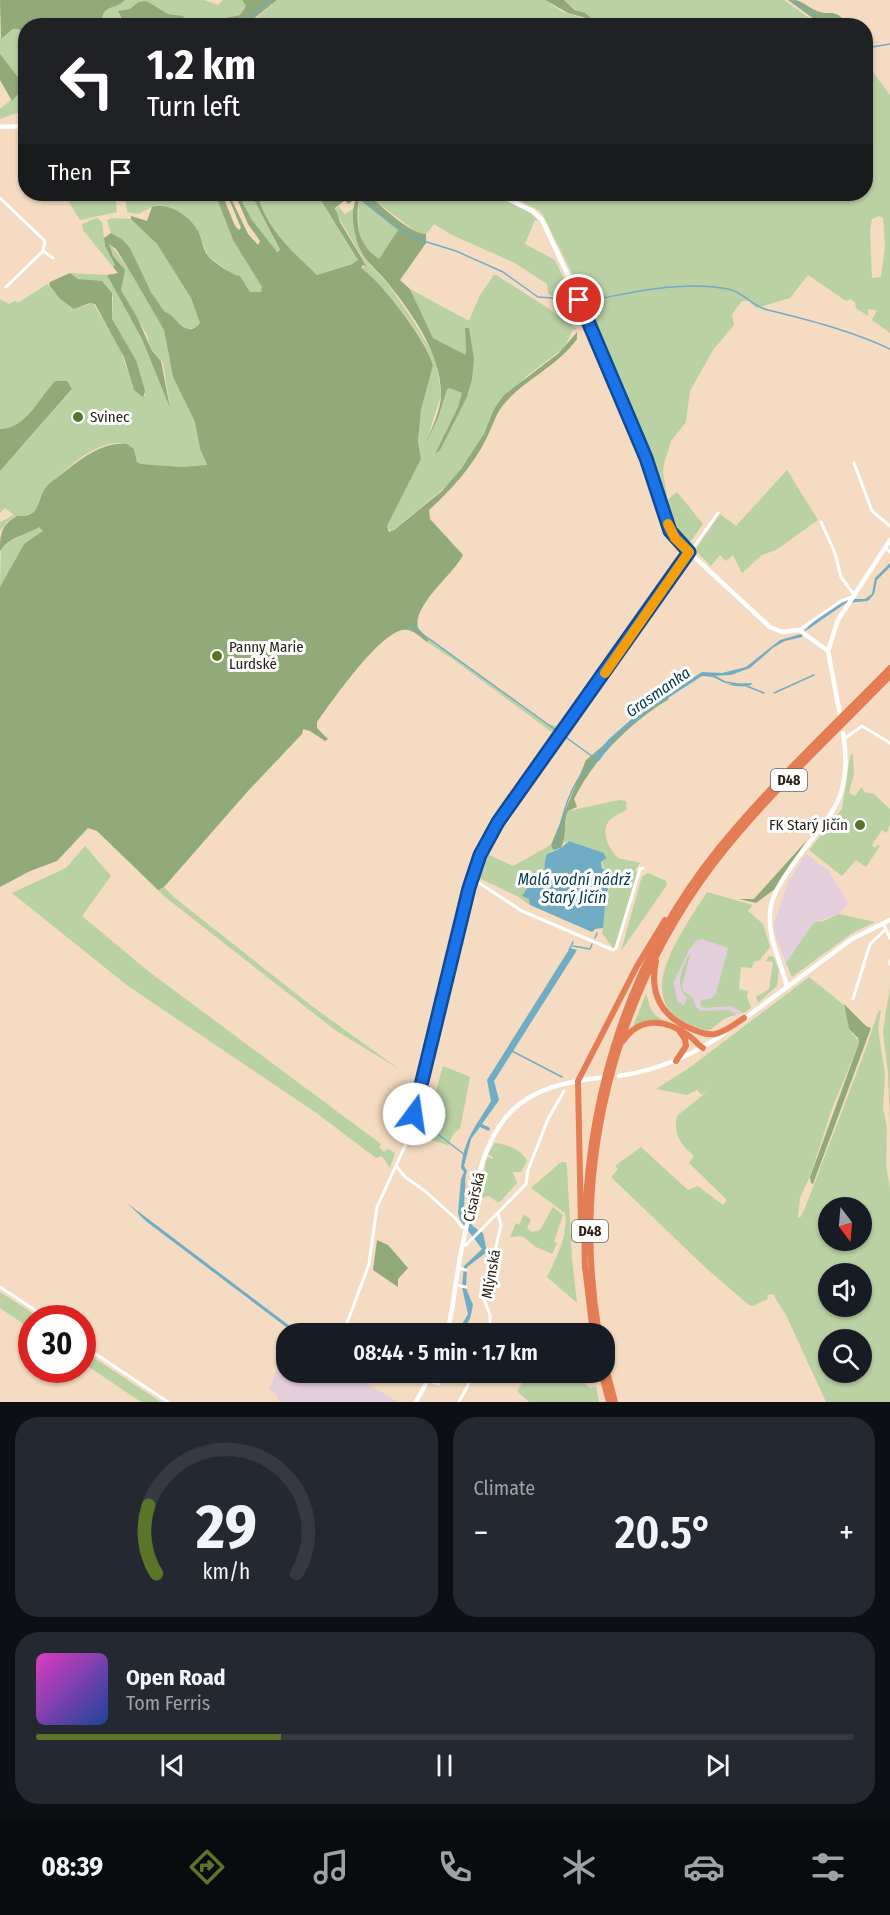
<!DOCTYPE html>
<meta charset="utf-8">
<style>
:root{--surface:#171b24;--page:#242831;--text:#f1f3f6;--muted:#9ea1a6;--line:#363941;--accent:#5a7529}
body{margin:0;font-family:"Fira Sans Condensed",sans-serif;background:var(--page);color:var(--text);height:100vh;display:flex;flex-direction:column;font-size:22px;white-space:nowrap}
*{box-sizing:border-box;margin:0}
p{font-size:20px;color:var(--muted)}
.icon{flex:none;width:33px;height:33px;fill:none;stroke:currentColor;stroke-width:2;stroke-linecap:round;stroke-linejoin:round}
.map{position:relative;height:1402px;overflow:hidden}
.panel{display:flex;flex-direction:column;gap:15px;padding:15px;background:#0d0f14;flex:1}
.panel>*{flex:none}
.top-card{position:absolute;left:18px;top:18px;width:855px;height:183px;border-radius:24px;box-shadow:0 2px 4px #0004;background:#202124;color:#fff;overflow:hidden}
.needle{width:39px;rotate:164deg}
.controls{position:absolute;left:818px;top:1197px;display:grid;gap:12px}
.controls a{display:grid;place-items:center;width:54px;height:54px;border-radius:50%;background:var(--surface);box-shadow:0 2px 4px #0004;font-size:30px}
.speed{position:absolute;left:18px;top:1305px;display:flex;gap:12px;font-size:30px;font-weight:700;text-align:center}
.speed>*{display:grid;place-content:center;width:78px;height:78px;border-radius:50%;background:var(--surface);box-shadow:0 2px 4px #0004;line-height:1}
.speed .limit{border:9px solid #d22;background:#fff;color:#111}
.pin{position:absolute;display:grid;place-items:center;width:51px;height:51px;color:#fff;margin:-26px;border:3px solid #fff;border-radius:50%;box-shadow:0 2px 6px #0007}
.me{position:absolute;width:66px;margin:-33px;rotate:14deg;stroke-linejoin:round;filter:drop-shadow(0 0 4px #0008)}
.turn{display:flex;align-items:center;gap:21px;height:126px;padding:0 30px;font-size:27px}
.turn .icon{width:78px;height:78px;stroke-width:2.5}
.turn b{display:block;font-size:42px;line-height:51px}
.then{display:flex;align-items:center;height:57px;padding:0 30px;background:#0003;gap:12px;font-size:22px}
.big{font-size:45px;font-weight:600;line-height:1.1}
.panel .card{flex:1;display:flex;flex-direction:column;justify-content:center;gap:9px;min-width:0;padding:0 21px;border-radius:24px;background:var(--page)}
.panel .dial{align-items:center;gap:0}
.dial svg{height:156px;overflow:visible;fill:none;stroke:var(--line);stroke-width:7;stroke-linecap:round;text-anchor:middle}
.dial text{fill:var(--text);stroke:none}
.song{display:flex;align-items:center;gap:18px}
.cover{width:72px;height:72px;border-radius:9px;background:linear-gradient(135deg,hsl(310 70% 55%),hsl(220 70% 35%))}
.played{height:6px;border-radius:3px;background:linear-gradient(90deg,var(--accent) 30%,var(--line) 30%)}
.keys{display:flex;justify-content:space-around;direction:ltr}
.heat{display:flex;justify-content:space-between;align-items:center;font-size:33px;direction:ltr}
.panel .tiles{flex:1;display:grid;gap:15px;grid-template-columns:1fr 1fr}
.card:last-child{grid-column:span 2}
.trip{position:absolute;left:276px;top:1323px;width:339px;height:60px;border-radius:24px;background:var(--surface);box-shadow:0 2px 4px #0004;font-weight:600;line-height:60px;text-align:center}
.tabs{display:flex;height:96px;justify-content:space-around;align-items:center;background:#090b0e;color:var(--muted)}
.tabs .icon{width:42px;height:42px}
.tabs .on{color:var(--accent)}
.tabs b{font-size:27px;color:var(--text)}
.map>svg:first-child{display:block}
.industrial{fill:#e5cedb}
.green{fill:#bad1a3;fill-rule:evenodd}
.forest{fill:#92a97a;fill-rule:evenodd}
.water{fill:#70acc4}
.lines{fill:none;stroke-linecap:round;stroke-linejoin:round}
.stream{stroke:#70acc4;stroke-width:1.5}
.street{stroke:#fff;stroke-width:3}
.secondary{stroke:#fff;stroke-width:4.5}
.highway{stroke:#e47d55;stroke-width:6}
.route-casing{stroke:#114b97;stroke-width:15}
.route{stroke:#1a73e8;stroke-width:10}
.slow{stroke:#f59e0b;stroke-width:10}
.poi-dot{fill:#5a7529;stroke:#fff;stroke-width:2}
.labels{text-anchor:middle;dominant-baseline:central;stroke-width:6;stroke-linejoin:round;paint-order:stroke}
.shield{fill:#fff;stroke:#6a645d;stroke-width:1.5}
.shield-label{font-size:14px;font-weight:bold;fill:#2a2117}
.poi-label{font-size:15px;fill:#2a2117;stroke:#fff;text-anchor:start}
.street-label{font-size:15px;fill:#2a2117;stroke:#fff}
.water-label{font-size:16px;font-style:italic;fill:#013b4c;stroke:#fff}
</style>
<div class="map">
<svg width="890" height="1402" viewBox="0 0 890 1402">
<rect width="100%" height="100%" fill="#f4dbc1"/>
<!-- industrial -->
<path class="industrial" d="M806,854L828,870L848,903L839,914L814,922L786,963L776,938L774,924L788,882Z
M705,895L738,907L730,992L744,1013L729,1016L710,1030L686,1023L668,1008L661,986L663,972L672,953Z
M286,1347V1372L349,1373L398,1402H280L275,1393L269,1390Z"/>
<!-- green -->
<path class="green" d="M125,0H204L218,5L223,0H242L246,6L240,15L225,18L214,25L189,26L183,16L168,14L146,2L119,18L125,25L101,26C103,2 113,12 125,0Z
M277,0H545L561,11L591,21L564,0H784L819,25L247,26Z
M13,29H18L25,34V86L0,54V37L2,39Z
M866,63L890,95V333L872,320L877,310L868,309V316L856,308L855,303L851,299L846,301L808,275L790,298L756,308L749,301H742L732,314L734,325L713,350L690,391L686,422L671,441L664,464L663,472L667,495L664,500L659,489L638,425L607,357L590,310L544,217L540,211L506,194H866ZM879,216L883,218L885,247L881,277L872,278L870,231L872,219Z
M25,88V110L0,119V109Z
M64,194H115L117,212L80,220Z
M125,194H215L233,240L262,287L261,292H250L242,280L233,275L208,256L196,227L152,207L138,214L127,212Z
M238,194H251L280,251H274L252,220Z
M257,194H314L319,196L357,258V262L317,275C291,251 268,230 257,194Z
M370,194H485L490,196L494,194C510,201 528,209 541,221L535,220L525,244L555,260L574,300L565,302L548,294L547,284L515,263L452,235L434,224L426,234H419L374,200Z
M359,198L398,230L379,259C355,241 358,226 359,198Z
M338,206L345,214L354,208L355,236L362,252L370,265L387,283L411,317L436,359L441,395L426,443L438,418L447,390L449,388L462,393L458,407L435,454L440,450L469,392L474,359L465,328L466,355L433,338L410,289L469,321L480,295L494,275H496L548,308L577,329L573,330L564,348L528,375L494,409L488,427L475,450L449,484L391,532L387,526L421,459L418,441L421,410L433,364C427,338 382,283 361,268L367,266L335,211Z
M97,218L102,222L105,246L115,265L113,267L83,230L82,224Z
M113,218L132,219L157,244L191,298L199,320L200,324L197,327L187,329L164,311L151,292L130,248L122,239L111,233L107,220Z
M110,244L128,268L164,330L173,377L195,422L200,449L207,466L182,467L141,464L137,462L134,449C130,447 125,444 121,443C95,441 66,469 50,484C35,497 43,517 16,516L8,521L0,531V522L14,515L5,508L0,513V471L71,391L67,381H55C38,399 27,428 0,429V299L9,304L15,301L18,303L47,284L60,299L74,309L93,303L120,348L134,390L145,396L136,360L112,319L113,297L104,283L78,279L70,273L107,275L138,329L170,407L163,362L150,347L147,335L121,290C123,274 115,261 109,246Z
M787,470L818,520L776,550L762,555L742,573L733,555L726,561L720,555L711,566L696,551L697,547L720,514L736,526Z
M677,492L703,524L690,542L687,540L684,542C674,529 666,517 666,501Z
M39,527L42,529V533L24,544L0,587L1,548L11,541Z
M430,638L542,721C549,724 556,729 564,724L592,685H594L531,771L553,739V733L454,660L427,642Z
M853,753L854,774L849,793L855,796L862,787L864,792L874,794L890,809V823L887,833L882,830L872,845L875,848L877,845L880,846L866,867L856,860L842,876L809,850L842,809L850,757Z
M619,800L626,801L627,809C623,813 619,813 615,816C597,826 608,848 618,858L640,863L635,870L637,872L616,946L613,948L602,933C604,924 603,916 605,908C606,901 609,891 609,885C610,869 598,870 604,853L569,841L564,843L563,836L568,811Z
M551,845L553,850C537,859 555,876 531,883L530,905L517,896L475,876L485,853L513,866Z
M85,846L111,876L82,916L148,971L381,1144L379,1147L384,1152L388,1149L395,1153L390,1168L382,1156L376,1158L315,1112L128,986L12,893L66,868Z
M648,873L666,881L667,885L621,951L642,876Z
M164,887L175,898L313,1007L399,1069L335,1030L165,897L158,890Z
M707,892L753,905L748,911L763,924L770,947L760,960L754,962L752,968L741,967L739,989L748,991L747,997L751,1008L744,1013L731,1006L704,1008L700,1004L701,1000L710,999L716,994L728,948L702,939L697,940L689,950L673,983L678,1002L684,1006L687,998C673,987 683,964 691,952L682,986L683,991L692,997L695,1006L701,1011L729,1010L736,1015L725,1018L710,1030C700,1030 688,1024 679,1019C635,990 689,922 707,892Z
M839,914L875,922L851,934L792,977L786,963L814,922L823,921Z
M773,956L779,970L777,986L758,1003L756,997L769,989L773,962L766,961L768,957Z
M809,977L844,1005L850,1031L857,1039L859,1044L833,1106L810,1176L800,1198L798,1217L800,1218L805,1208L865,1051L878,1012L881,1010L878,1029L885,1074L883,1108L887,1127L886,1165L890,1190V1402H826L786,1315L773,1294L767,1295L768,1299L753,1306L749,1305L708,1270L611,1177L618,1169L615,1166L641,1147L688,1190L698,1186L723,1205L727,1200L689,1163L694,1156C681,1144 673,1136 677,1116L703,1095L709,1087L702,1095L697,1090L687,1095L656,1089L689,1068ZM828,1208H861V1240H828V1222L825,1219L828,1217ZM828,1274H861V1306H828ZM828,1340H861V1372H828Z
M890,986V1124L888,1074L883,1031Z
M646,994C648,998 649,1006 652,1011C664,1027 688,1025 700,1042C673,1028 661,1011 632,1029Z
M443,1066L470,1077L460,1129L454,1133L448,1145L420,1137L423,1111L431,1112L440,1106L435,1094Z
M495,1143C506,1144 523,1150 527,1161L521,1172H513L517,1183L500,1202H497L489,1196L482,1198L480,1193L486,1161L488,1157L492,1159L493,1157L488,1154Z
M561,1162H566L567,1169L572,1259L577,1303L547,1277C556,1259 569,1233 565,1213L531,1188Z
M553,1207L563,1215L554,1242L557,1243L552,1254L536,1247L522,1236L510,1237L516,1223L519,1225L524,1214L531,1220L527,1228L532,1232L540,1230Z
M0,1292L40,1318H32L31,1329L0,1308Z
M82,1350L161,1402H141L83,1363Z
M529,1372L574,1373L590,1388L596,1386L599,1402H529L517,1391Z"/>
<!-- forest -->
<path class="forest" d="M0,0H125C113,12 103,2 101,25L26,26L25,34L18,29H13L1,39Z
M242,0H277L246,25H214L225,18L240,15L246,6Z
M545,0H564L575,10L585,13L593,20L568,13Z
M788,0C804,0 802,4 815,10C831,18 832,5 849,25H822Z
M146,1L168,14L183,16L189,25H125L118,11L130,9L139,2Z
M0,54L25,86L12,101L0,80Z
M215,194H222L235,226L239,230L241,228L227,194H229L248,234L258,245L260,241L248,224L235,194H238L252,220L277,252L280,250L278,246L251,194H257C268,231 291,250 317,275L352,264L358,260L319,197L314,194H369C377,204 414,236 426,234V243L400,280L410,289L433,338L466,355L465,328H469L474,359L472,379L467,397L440,450L435,454L458,407L462,393L449,388L447,390L438,418L425,445C431,429 442,410 441,392C440,352 412,313 387,282C378,271 368,264 361,251C354,237 349,211 357,198L348,204L345,200L335,208L340,222L367,267L363,265L361,268C381,281 427,341 433,365L421,410L418,441L421,459L387,526L389,532L394,530L442,491L461,469L484,434L494,409L504,395L559,353L577,332V339C558,366 525,379 504,404C495,414 492,429 485,441C472,467 450,491 429,510L430,519L463,555C454,574 412,605 418,628L429,640L427,642C419,636 412,628 402,630C377,636 333,700 317,722V728L328,739L325,741L310,731L303,729L302,734L248,791L164,887L158,890L97,831L88,828L57,861L30,871L0,887V587L24,544L43,531L39,527C27,535 6,538 0,552C0,534 1,525 17,516C44,518 35,495 50,483C72,467 97,441 127,444L134,449L137,462L141,464L182,467L207,465L200,449L195,422L173,377L164,330L128,268L116,249L109,244L113,256L125,270L121,290L137,317L151,349L161,361L170,408L142,339L107,275L118,273L113,267L115,265L105,246L104,238L111,233L122,239L130,248L151,292L164,311C166,313 170,314 172,316C180,324 189,337 200,323L191,298L157,244L131,219V216L147,221L152,207C169,202 190,216 198,231C202,239 203,251 209,257C213,262 234,276 240,276L250,292H261L262,287L233,240ZM359,199L398,230L379,259C357,244 355,222 359,199Z
M70,273L78,279L102,281L112,293V319L136,360L145,391L143,397L134,390L124,357L95,304L90,303L74,309L60,299L49,285L50,282Z
M55,381H67L72,389L0,471V429C27,428 38,399 55,381Z
M666,695L669,699C631,722 594,758 574,799L577,807L568,811C563,823 567,837 561,848L553,850L551,845L586,760L662,696Z
M807,840L775,889L756,903L739,899H754Z
M844,1004L866,1026L871,1028L813,1184L811,1183L810,1177L859,1043L858,1038L849,1029Z
M377,1240L388,1245L408,1268L398,1279V1287L373,1270Z"/>
<!-- water -->
<path class="water" d="M890,563V567L877,580L874,594L868,601L846,603L804,632L802,637L785,641L774,647L750,668L731,675L711,676L729,684L752,683L751,685C727,691 720,675 702,676L648,711L615,738L599,761L594,757L609,739L635,716L702,672L722,673L746,667L780,640L801,634L816,619L843,602L849,599H865L872,594L875,578Z
M569,841L604,853L606,858L601,862L602,868L612,875L607,892L609,900L605,907L603,928L595,929L592,932L530,905L529,899L522,896L528,887L531,886V883C551,876 541,868 547,854L561,848Z
M570,948L577,950L494,1081L499,1100L482,1124L490,1128L489,1131L480,1127L471,1139L464,1166L467,1171C464,1179 466,1183 465,1190C463,1213 463,1221 483,1233L487,1252L467,1267L466,1288L473,1305L470,1319L461,1333L456,1334L468,1314L462,1287L464,1266L482,1249L460,1220L458,1213L461,1179L464,1172L461,1168C464,1138 477,1125 491,1101L487,1080Z
M127,1203L299,1333H294L147,1222Z"/>
<g class="lines">
<!-- stream -->
<path class="stream" d="M795,0L827,26
M236,26L254,15L270,0
M866,48L890,44
M356,194L387,220L417,239L456,251L503,272L538,297L552,298L569,304L578,302
M583,302C630,293 680,280 728,289C744,292 753,307 768,310C809,320 852,331 890,349
M407,623L596,759
M712,675L725,682L744,685L764,693
M774,693L814,675
M555,849C560,825 566,796 581,775C586,769 593,764 598,758
M595,938L597,933
M573,946L590,949L592,944
M569,950L573,942
M512,1051L562,1077
M439,1135L465,1155"/>
<!-- street -->
<path class="street" d="M0,198L45,241L43,251L6,287
M43,251L53,258
M854,463L872,511L890,526
M885,547L890,552
M799,630L841,601L855,596L841,577L835,553L821,522
M844,739L862,726L890,743
M473,879L522,911L613,950L616,948L640,869L643,868
M883,923L890,938
M890,964V961
M853,999L870,944L886,929
M397,1167L405,1177L425,1191L455,1218L462,1227L466,1228
M463,1244L466,1245L526,1184L528,1170L548,1119L564,1091
M458,1268L466,1270
M456,1285L466,1287
M0,1287L47,1318
M343,1334L369,1264L377,1207L409,1137L469,888L480,855L498,822L718,513
M490,1334V1315L484,1299L501,1225L498,1214
M82,1345L168,1402
M428,1381L439,1384
M459,1402L475,1372"/>
<!-- secondary -->
<path class="secondary" d="M0,127L26,126
M498,194L532,211L542,220L589,320L646,458L670,531L689,552L770,627L782,632L799,630L828,651
M841,720L828,651L838,620L890,540
M787,987C782,963 768,940 770,915C770,899 779,885 787,873C823,818 855,807 843,733
M744,1019L852,939L890,920
M619,1076C659,1070 692,1056 725,1033
M446,1334C453,1314 454,1291 458,1270C461,1248 467,1225 472,1203C490,1115 517,1085 608,1077
M416,1402L432,1372"/>
<!-- highway -->
<path class="highway" d="M656,961C649,993 661,1017 692,1029C699,1032 706,1035 715,1034C725,1032 735,1024 744,1018
M623,1041C640,1016 666,1019 689,1036C694,1039 698,1045 703,1048
M676,1061L686,1046L685,1039L680,1032
M581,1226L578,1081L637,966L665,920
M585,1266L593,1334
M585,1269C580,1118 622,968 718,849C770,785 832,727 890,668
M599,1334C571,1169 613,998 713,865C765,797 830,738 890,676
M604,1360L615,1402
M601,1372L609,1402"/>
</g>
<g class="lines">
<!-- route casing -->
<g class="route-casing">
<path id="route" d="M414,1114L469,888L480,855L498,822L689,552L670,531L646,458L579,300"/>
</g>
<!-- route -->
<use href="#route" class="route"/>
<!-- slow -->
<path class="slow" d="M605,673L689,552L675,538L668,524"/>
</g>
<!-- markers -->
<g class="poi-dot">
<circle cx="78" cy="417" r="6"/>
<circle cx="217" cy="656" r="6"/>
<circle cx="860" cy="825" r="6"/>
</g>
<g class="labels">
<!-- shield labels -->
<g class="shield">
<rect x="771" y="769" width="36" height="22" rx="4.5"/>
<rect x="572" y="1220" width="36" height="22" rx="4.5"/>
</g>
<g class="shield-label">
<text x="789" y="780">D48</text>
<text x="590" y="1231">D48</text>
</g>
<!-- poi labels -->
<g class="poi-label">
<text x="90" y="417">Svinec</text>
<text x="229" y="647">Panny Marie<tspan x="229" dy="17">Lurdské</tspan></text>
<text x="848" y="825" text-anchor="end">FK Starý Jičín</text>
</g>
<!-- street labels -->
<g class="street-label">
<text transform="translate(474 1197) rotate(-77)">Císařská</text>
<text transform="translate(491 1274) rotate(-80)">Mlýnská</text>
</g>
<!-- water labels -->
<g class="water-label">
<text transform="translate(658 692) rotate(-35)">Grasmanka</text>
<text x="574" y="879">Malá vodní nádrž<tspan x="574" dy="18">Starý Jičín</tspan></text>
</g>
</g>
</svg>
<div class="controls">
<a><svg class="needle" viewBox="-14 -14 28 28"><path d="M0-13l5 13h-10z" fill="#e53935"/><path d="M0 13l5-13h-10z" fill="#9ea1a6"/></svg></a>
<a><svg class="icon" aria-label="sound" viewBox="0 0 24 24"><path d="M4 9h4l5-4v14l-5-4H4zM17 9q2 3 0 6"/></svg></a>
<a><svg class="icon" aria-label="search" viewBox="0 0 24 24"><circle cx="10" cy="10" r="6"/><path d="M15 15l6 6"/></svg></a>
</div>
<div class="speed"><div class="limit">30</div></div>
<div class="pin" style="left:579px;top:300px;background:#d93025"><svg class="icon" aria-label="arrive" viewBox="0 0 24 24"><path d="M6 21V4h12l-3 4 3 4H6"/></svg></div>
<svg class="me" style="left:414px;top:1114px" viewBox="-20 -20 40 40"><circle r="19" fill="#fff"/><path d="M0-13L10 11 0 6-10 11z" fill="#1a73e8"/></svg>
<div class="trip">08:44 · 5 min · 1.7 km</div>
<div class="top-card">
<div class="turn"><svg class="icon" aria-label="left" viewBox="0 0 24 24"><path d="M17 20v-9H6M10 6l-5 5 5 5"/></svg><div><b>1.2 km</b>Turn left</div></div>
<div class="then">Then<svg class="icon" aria-label="arrive" viewBox="0 0 24 24"><path d="M6 21V4h12l-3 4 3 4H6"/></svg></div>
</div>
</div>
<section class="panel">
<div class="tiles">
<div class="card dial"><svg viewBox="0 0 100 80">
<path d="M14 69A42 42 0 1 1 86 69"/>
<path d="M14 69A42 42 0 0 1 10 34" stroke="#5a7529"/>
<text x="50" y="56" font-size="32" font-weight="700">29</text>
<text x="50" y="72" font-size="11">km/h</text>
</svg></div>
<div class="card"><p>Climate</p>
<div class="heat"><a>−</a><b class="big">20.5°</b><a>+</a></div>
</div>
<div class="card">
<div class="song"><i class="cover"></i><div><b>Open Road</b><p>Tom Ferris</p></div></div>
<div class="played"></div>
<div class="keys"><svg class="icon" aria-label="previous" viewBox="0 0 24 24"><path d="M18 5L8 12l10 7zM5 5v14"/></svg><svg class="icon" aria-label="pause" viewBox="0 0 24 24"><path d="M8 5v14M16 5v14"/></svg><svg class="icon" aria-label="next" viewBox="0 0 24 24"><path d="M6 5l10 7-10 7zM19 5v14"/></svg></div>
</div>
</div>
</section>
<nav class="tabs">
<b>08:39</b>
<svg class="icon on" aria-label="directions" viewBox="0 0 24 24"><path d="M12 3l9 9-9 9-9-9zM9 14v-3h6M13 9l2 2-2 2"/></svg>
<svg class="icon" aria-label="music" viewBox="0 0 24 24"><path d="M9 18V5l10-2v13"/><circle cx="6" cy="18" r="3"/><circle cx="16" cy="16" r="3"/></svg>
<svg class="icon" aria-label="phone" viewBox="0 0 24 24"><path d="M5 4h4l2 5-3 2q2 4 5 5l2-3 5 2v4C11 20 4 13 5 4z"/></svg>
<svg class="icon" aria-label="climate" viewBox="0 0 24 24"><path d="M12 3v18M4 7l16 10M4 17L20 7"/></svg>
<svg class="icon" aria-label="car" viewBox="0 0 24 24"><path d="M5 17H2v-5l4-1 3-4h7l3 4 3 1v5h-3M9 17h6M6 11h13"/><circle cx="7" cy="17" r="2"/><circle cx="17" cy="17" r="2"/></svg>
<svg class="icon" aria-label="filters" viewBox="0 0 24 24"><path d="M4 7h16M4 17h16"/><circle cx="9" cy="7" r="2"/><circle cx="15" cy="17" r="2"/></svg>
</nav>
